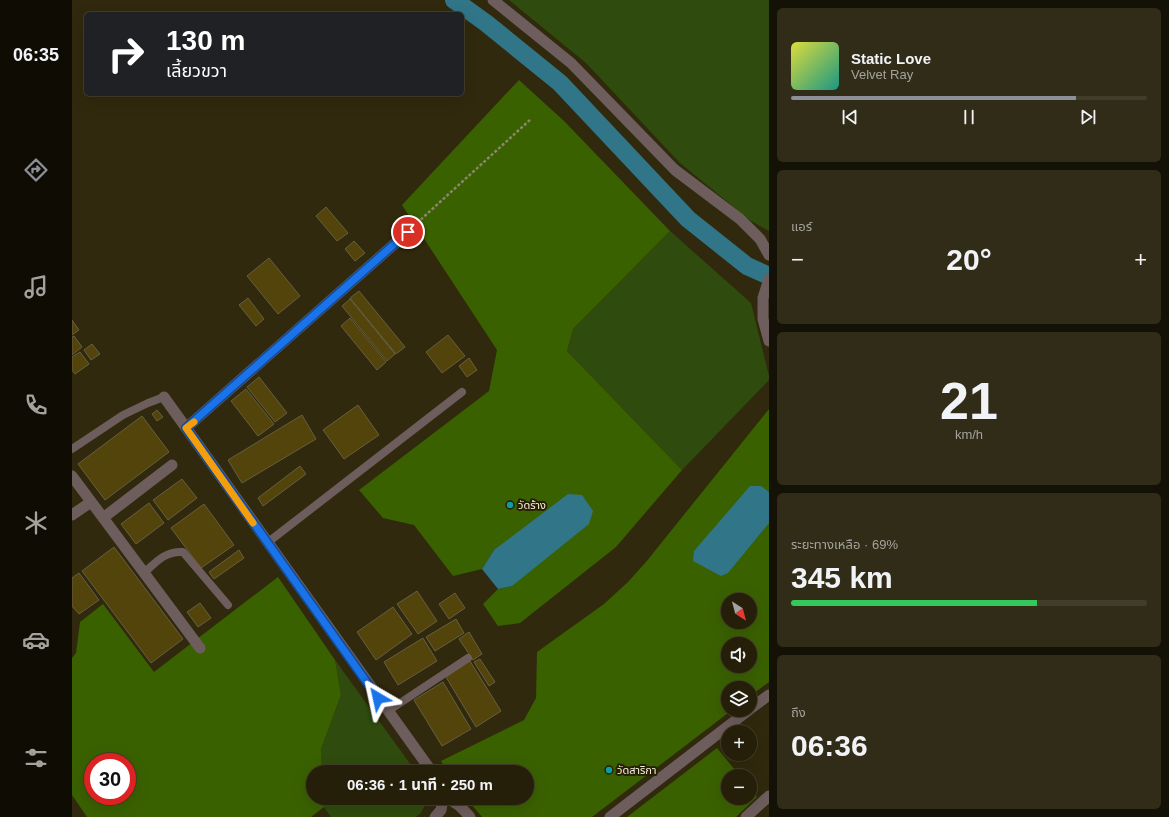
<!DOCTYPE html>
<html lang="th">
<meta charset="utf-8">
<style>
:root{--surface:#251f0a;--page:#312c18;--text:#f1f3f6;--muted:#a3a29c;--line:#423d2b;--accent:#8c9099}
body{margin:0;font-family:Arial,"Noto Sans Thai",sans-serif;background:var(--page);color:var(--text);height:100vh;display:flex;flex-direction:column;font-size:15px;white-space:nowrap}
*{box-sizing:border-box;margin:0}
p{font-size:13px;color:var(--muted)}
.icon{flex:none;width:22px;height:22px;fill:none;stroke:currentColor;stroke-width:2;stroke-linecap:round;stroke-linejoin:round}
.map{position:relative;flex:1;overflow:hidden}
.side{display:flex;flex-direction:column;gap:8px;padding:8px;background:#141106;width:400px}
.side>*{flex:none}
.hud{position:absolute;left:12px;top:12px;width:380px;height:84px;border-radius:6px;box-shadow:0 4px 16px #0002,0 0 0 1px var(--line);background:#202124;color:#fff;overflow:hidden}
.needle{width:26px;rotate:144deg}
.controls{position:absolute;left:649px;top:593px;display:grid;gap:8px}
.controls a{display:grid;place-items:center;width:36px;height:36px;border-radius:50%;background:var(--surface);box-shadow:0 4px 16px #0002,0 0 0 1px var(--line);font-size:20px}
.speed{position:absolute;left:12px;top:753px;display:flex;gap:8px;font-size:20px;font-weight:700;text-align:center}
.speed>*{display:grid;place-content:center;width:52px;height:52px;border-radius:50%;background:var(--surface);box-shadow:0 4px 16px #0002,0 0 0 1px var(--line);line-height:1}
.speed .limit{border:6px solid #d22;background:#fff;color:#111}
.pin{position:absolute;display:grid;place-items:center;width:34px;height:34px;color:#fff;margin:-17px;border:2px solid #fff;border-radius:50%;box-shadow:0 1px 4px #0007}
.me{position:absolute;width:44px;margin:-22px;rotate:324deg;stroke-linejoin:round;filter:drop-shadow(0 0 3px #0008)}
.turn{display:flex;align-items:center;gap:14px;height:84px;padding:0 16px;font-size:18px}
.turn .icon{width:52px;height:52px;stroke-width:2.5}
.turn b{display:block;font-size:28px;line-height:34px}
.big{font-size:30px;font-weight:700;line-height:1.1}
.side .tile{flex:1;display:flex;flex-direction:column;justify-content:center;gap:6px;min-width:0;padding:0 14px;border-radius:6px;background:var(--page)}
.side .dial{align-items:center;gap:0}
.dial b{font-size:52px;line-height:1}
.song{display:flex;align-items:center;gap:12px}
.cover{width:48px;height:48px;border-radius:6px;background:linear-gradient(135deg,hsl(60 70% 55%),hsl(170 70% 35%))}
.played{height:4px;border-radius:2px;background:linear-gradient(90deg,var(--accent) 80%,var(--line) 80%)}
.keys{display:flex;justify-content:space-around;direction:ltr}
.heat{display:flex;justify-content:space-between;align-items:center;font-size:22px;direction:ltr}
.charge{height:6px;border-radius:3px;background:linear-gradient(90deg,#34c759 69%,var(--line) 0)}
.trip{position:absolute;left:234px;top:765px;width:228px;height:40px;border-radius:20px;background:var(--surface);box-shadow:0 4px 16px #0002,0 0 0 1px var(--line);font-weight:700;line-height:40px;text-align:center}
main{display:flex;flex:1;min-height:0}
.tab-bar{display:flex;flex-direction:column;width:72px;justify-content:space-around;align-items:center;background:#0f0c04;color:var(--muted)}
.tab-bar .icon{width:28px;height:28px}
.tab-bar .on{color:var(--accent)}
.tab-bar b{font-size:18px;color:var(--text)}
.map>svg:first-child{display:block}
.green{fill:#2f4c0e}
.forest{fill:#3a6100;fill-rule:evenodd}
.water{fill:#317588}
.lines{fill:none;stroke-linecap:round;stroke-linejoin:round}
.canal{stroke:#317588;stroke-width:18}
.building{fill:#52440b;stroke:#675f41}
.path{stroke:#8c866f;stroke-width:2.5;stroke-dasharray:3 2;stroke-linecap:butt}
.service{stroke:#6d5d5c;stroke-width:8}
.minor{stroke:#6d5d5c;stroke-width:11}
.route-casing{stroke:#114b97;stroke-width:10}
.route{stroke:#1a73e8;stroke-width:7}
.slow{stroke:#f59e0b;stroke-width:7}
.culture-dot{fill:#0f9aa8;stroke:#271f03;stroke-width:1.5}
.labels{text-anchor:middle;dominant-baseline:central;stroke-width:4;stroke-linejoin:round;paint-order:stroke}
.poi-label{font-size:11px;fill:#f7f3e2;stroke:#271f03;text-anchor:start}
</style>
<main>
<nav class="tab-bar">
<b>06:35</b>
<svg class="icon on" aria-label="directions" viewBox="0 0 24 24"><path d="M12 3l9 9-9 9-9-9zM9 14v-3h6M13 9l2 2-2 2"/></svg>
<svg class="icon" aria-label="music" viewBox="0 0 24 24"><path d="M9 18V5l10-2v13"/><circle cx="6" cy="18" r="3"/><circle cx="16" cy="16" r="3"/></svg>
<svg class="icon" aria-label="phone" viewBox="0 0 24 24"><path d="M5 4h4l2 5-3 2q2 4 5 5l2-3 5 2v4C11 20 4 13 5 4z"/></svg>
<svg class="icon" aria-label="climate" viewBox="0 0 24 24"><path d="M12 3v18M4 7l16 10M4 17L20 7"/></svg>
<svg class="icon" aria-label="car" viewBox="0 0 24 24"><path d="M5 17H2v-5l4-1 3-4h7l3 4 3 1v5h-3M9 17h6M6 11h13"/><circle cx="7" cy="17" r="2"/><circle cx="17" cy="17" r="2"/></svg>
<svg class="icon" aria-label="filters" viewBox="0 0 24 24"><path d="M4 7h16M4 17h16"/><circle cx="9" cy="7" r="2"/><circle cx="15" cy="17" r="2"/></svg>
</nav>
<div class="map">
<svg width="697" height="817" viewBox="0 0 697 817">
<rect width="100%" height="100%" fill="#31290d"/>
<!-- green -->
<path class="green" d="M437,0H697V231L679,221L608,163L514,63Z
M598,231L679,303L697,376V380L610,470L495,351L501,329Z
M263,660L344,772H250L249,749L269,695Z
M251,798H356V799L349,813L344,817H259L252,807Z"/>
<!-- forest -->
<path class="forest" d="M447,80L492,121L598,231L501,329L495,351L610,470L544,547L448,623L426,626L411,604L426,589L440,586L422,550L410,569L381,576L342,525L311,518L287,490L417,391L425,350L330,205Z
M697,409V682L678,696V688H656V710H660L520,817H410L394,798H455V772H375L369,761L452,720L464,698L465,652L532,604L556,582L574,562ZM656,600H678V622H656ZM656,644H678V666H656Z
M206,577L263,660L269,695L249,749L250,772H241V798H251L252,807L239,817H15L0,795V658L4,653L8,622L31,604L82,672ZM21,762H55V796H21Z
M645,748L668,776H656V798H678V789L685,797L664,817H555Z"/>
<!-- water -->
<path class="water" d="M678,486H689L697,492V523L656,573L649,576L621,561L622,551Z
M496,494L510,495L521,511L517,524L440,586L426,589L410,569L422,550Z"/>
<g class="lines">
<!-- canal -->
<path class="canal" d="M382,0L414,23L488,83L616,219L675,266L697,276"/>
</g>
<!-- building -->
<path class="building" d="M254,207L276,233L265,241L244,216Z
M282,241L293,253L283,261L273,249Z
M197,258L228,296L206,314L175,276Z
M287,291L333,347L324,354L278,298Z
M176,298L192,319L184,326L167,305Z
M278,299L323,354L315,361L270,306Z
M278,318L314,362L305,370L269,326Z
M0,320L7,330L0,335Z
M376,335L393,356L370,373L354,352Z
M2,336L10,347L0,355V337Z
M20,344L28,354L19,360L12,350Z
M8,352L17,364L3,374L0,370V357Z
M397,358L405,370L395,377L387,366Z
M187,377L215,413L203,422L175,387Z
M174,389L202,424L186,436L159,401Z
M286,405L307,435L272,459L251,430Z
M85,410L91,417L85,421L80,414Z
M230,415L244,439L170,483L156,460Z
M70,416L97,452L33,500L6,464Z
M228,466L234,474L191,506L186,498Z
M110,479L125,498L96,520L81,500Z
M77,503L92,523L64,544L49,524Z
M132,504L162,545L129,568L99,528Z
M42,547L111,639L79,663L10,571Z
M167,550L172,558L142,579L137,572Z
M7,573L27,600L7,614L0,606V578Z
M345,591L365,621L346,634L325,604Z
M383,593L393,608L377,619L367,604Z
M128,603L139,618L126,627L115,612Z
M321,607L340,634L304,660L285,632Z
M384,619L392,633L363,651L354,637Z
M397,632L410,654L401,660L387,639Z
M351,638L365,661L326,685L312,662Z
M408,659L423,682L417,686L402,662Z
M398,661L429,711L404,727L374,677Z
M371,682L399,729L370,746L342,700Z"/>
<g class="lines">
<!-- path -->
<path class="path" d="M345,223L459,119"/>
<!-- service -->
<path class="service" d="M0,449L51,415L76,403L92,397
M195,543L390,392
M72,573C84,562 93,551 111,552L156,605
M316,711L396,658"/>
<!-- minor -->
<path class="minor" d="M421,0L499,63L603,170L668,219L688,239L697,255
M697,279L691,298V319L697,341
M92,397L360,772
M114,428L336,232
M0,476L128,648
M0,515L19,502
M31,518L100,465
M678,709L697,695
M374,798C385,802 391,809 398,817
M363,817L369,810L371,798
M538,817L677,710
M674,817L697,796"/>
</g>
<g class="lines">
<!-- route casing -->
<g class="route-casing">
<path id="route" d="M306,698L114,428L336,232"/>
</g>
<!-- route -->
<use href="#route" class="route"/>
<!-- slow -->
<path class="slow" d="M122,422L114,428L181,523"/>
</g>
<!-- markers -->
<g class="culture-dot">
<circle cx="438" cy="505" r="4"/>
<circle cx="537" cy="770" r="4"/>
</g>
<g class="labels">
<!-- poi labels -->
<g class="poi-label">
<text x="446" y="505">วัดร้าง</text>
<text x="545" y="770">วัดสาริกา</text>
</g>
</g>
</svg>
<div class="controls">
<a><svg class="needle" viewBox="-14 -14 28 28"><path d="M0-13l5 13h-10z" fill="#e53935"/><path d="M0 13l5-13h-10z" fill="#a3a29c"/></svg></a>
<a><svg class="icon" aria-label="sound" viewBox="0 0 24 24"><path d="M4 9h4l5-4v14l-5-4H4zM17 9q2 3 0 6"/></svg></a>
<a><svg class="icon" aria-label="layers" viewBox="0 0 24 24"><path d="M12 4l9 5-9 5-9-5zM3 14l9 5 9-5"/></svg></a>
<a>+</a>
<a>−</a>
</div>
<div class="speed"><div class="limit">30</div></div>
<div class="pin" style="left:336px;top:232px;background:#d93025"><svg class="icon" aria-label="arrive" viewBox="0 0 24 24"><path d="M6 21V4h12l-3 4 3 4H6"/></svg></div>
<svg class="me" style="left:306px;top:698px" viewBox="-20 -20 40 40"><path d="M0-17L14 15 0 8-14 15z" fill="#1a73e8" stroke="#fff" stroke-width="4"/></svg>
<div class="trip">06:36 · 1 นาที · 250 m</div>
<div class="hud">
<div class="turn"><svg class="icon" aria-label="right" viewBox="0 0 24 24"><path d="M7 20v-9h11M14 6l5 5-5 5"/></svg><div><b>130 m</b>เลี้ยวขวา</div></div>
</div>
</div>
<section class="side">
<div class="tile">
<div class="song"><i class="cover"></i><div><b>Static Love</b><p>Velvet Ray</p></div></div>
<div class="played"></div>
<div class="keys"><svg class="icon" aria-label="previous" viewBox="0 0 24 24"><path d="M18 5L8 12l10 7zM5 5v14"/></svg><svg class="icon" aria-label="pause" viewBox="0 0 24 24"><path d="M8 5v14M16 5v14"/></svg><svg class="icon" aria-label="next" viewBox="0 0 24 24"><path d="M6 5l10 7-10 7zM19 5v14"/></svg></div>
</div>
<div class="tile"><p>แอร์</p>
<div class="heat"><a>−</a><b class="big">20°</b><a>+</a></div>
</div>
<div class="tile dial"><b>21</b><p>km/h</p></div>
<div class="tile"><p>ระยะทางเหลือ · 69%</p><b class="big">345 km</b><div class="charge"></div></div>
<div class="tile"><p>ถึง</p><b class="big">06:36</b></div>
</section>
</main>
